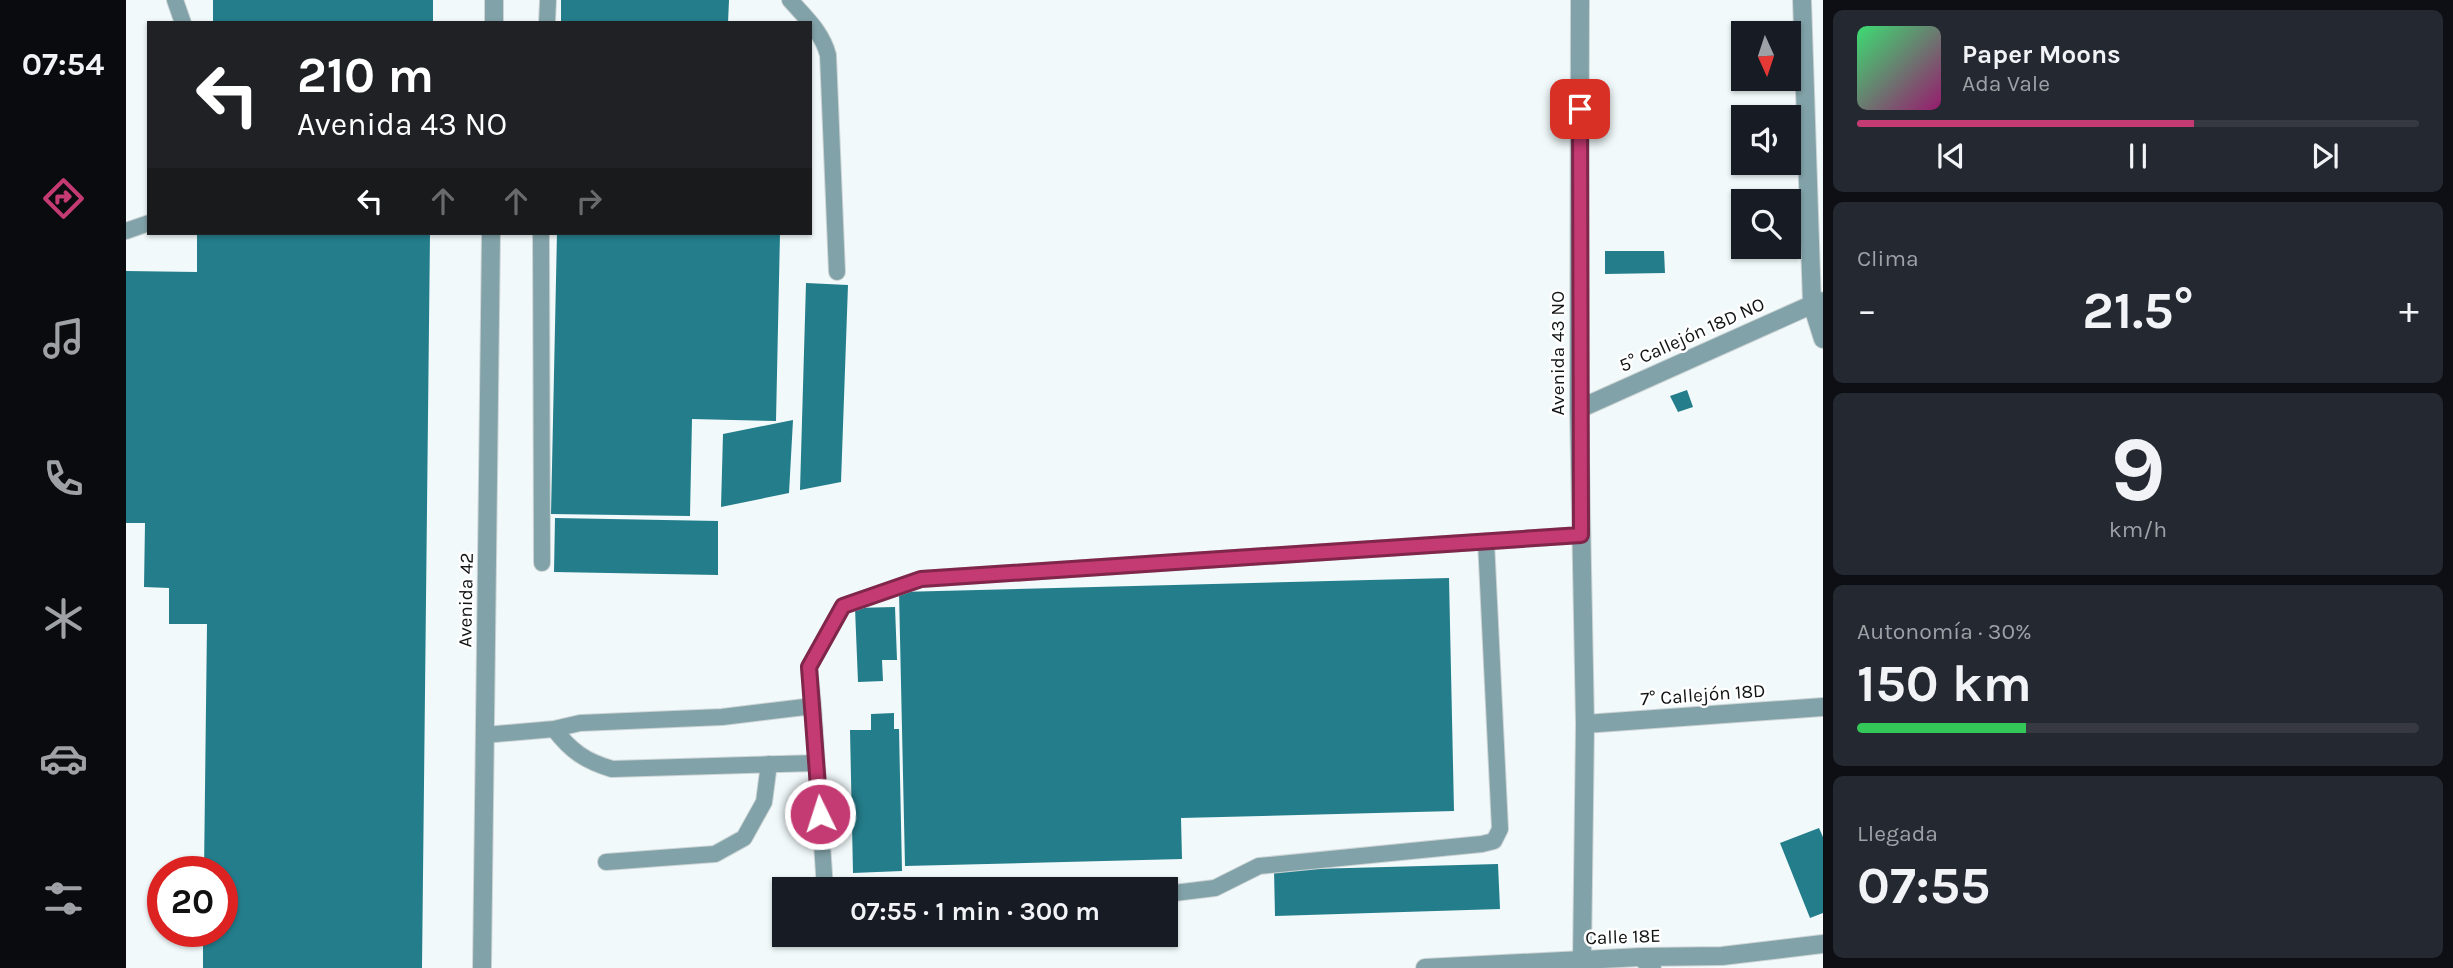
<!DOCTYPE html>
<html lang="es">
<meta charset="utf-8">
<style>
:root{--surface:#171b24;--page:#242831;--text:#f1f3f6;--muted:#9ea1a6;--line:#363941;--accent:#c43a72}
body{margin:0;font-family:Karla,sans-serif;background:var(--page);color:var(--text);height:100vh;display:flex;flex-direction:column;font-size:26px;white-space:nowrap}
*{box-sizing:border-box;margin:0}
p{font-size:23px;color:var(--muted)}
.icon{flex:none;width:38px;height:38px;fill:none;stroke:currentColor;stroke-width:2;stroke-linecap:round;stroke-linejoin:round}
.map{position:relative;flex:1;overflow:hidden}
.panel{display:flex;flex-direction:column;gap:10px;padding:10px;background:#0d0f14;width:630px}
.panel>*{flex:none}
.hud{position:absolute;left:21px;top:21px;width:665px;height:214px;border-radius:0px;box-shadow:0 2px 5px #0004;background:#202124;color:#fff;overflow:hidden}
.needle{width:46px;rotate:177deg}
.buttons{position:absolute;left:1605px;top:21px;display:grid;gap:14px}
.buttons a{display:grid;place-items:center;width:70px;height:70px;border-radius:0px;background:var(--surface);box-shadow:0 2px 5px #0004;font-size:35px}
.speed{position:absolute;left:21px;top:856px;display:flex;gap:14px;font-size:35px;font-weight:700;text-align:center}
.speed>*{display:grid;place-content:center;width:91px;height:91px;border-radius:50%;background:var(--surface);box-shadow:0 2px 5px #0004;line-height:1}
.speed .limit{border:10px solid #d22;background:#fff;color:#111}
.pin{position:absolute;display:grid;place-items:center;width:60px;height:60px;color:#fff;margin:-30px;border-radius:14px;box-shadow:0 4px 10px #0006}
.me{position:absolute;width:77px;margin:-38px;rotate:356deg;stroke-linejoin:round;filter:drop-shadow(0 0 5px #0008)}
.turn{display:flex;align-items:center;gap:24px;height:147px;padding:0 35px;font-size:32px}
.turn .icon{width:91px;height:91px;stroke-width:2.5}
.turn b{display:block;font-size:49px;line-height:60px}
.lanes{display:flex;align-items:center;height:66px;padding:0 35px;background:#0003;justify-content:center;gap:35px;direction:ltr}
.lanes .off{opacity:.35}
.big{font-size:52px;font-weight:700;line-height:1.1}
.panel .card{flex:1;display:flex;flex-direction:column;justify-content:center;gap:10px;min-width:0;padding:0 24px;border-radius:10px;background:var(--page)}
.panel .dial{align-items:center;gap:0}
.dial b{font-size:91px;line-height:1}
.song{display:flex;align-items:center;gap:21px}
.cover{width:84px;height:84px;border-radius:10px;background:linear-gradient(135deg,hsl(140 70% 55%),hsl(320 70% 35%))}
.played{height:7px;border-radius:4px;background:linear-gradient(90deg,var(--accent) 60%,var(--line) 60%)}
.keys{display:flex;justify-content:space-around;direction:ltr}
.heat{display:flex;justify-content:space-between;align-items:center;font-size:38px;direction:ltr}
.charge{height:10px;border-radius:5px;background:linear-gradient(90deg,#34c759 30%,var(--line) 0)}
.trip{position:absolute;left:646px;top:877px;width:406px;height:70px;border-radius:0px;background:var(--surface);box-shadow:0 2px 5px #0004;font-weight:700;line-height:70px;text-align:center}
main{display:flex;flex:1;min-height:0}
.menu{display:flex;flex-direction:column;width:126px;justify-content:space-around;align-items:center;background:#090b0e;color:var(--muted)}
.menu .icon{width:49px;height:49px}
.menu .active{color:var(--accent)}
.menu b{font-size:32px;color:var(--text)}
.map>svg:first-child{display:block}
.building{fill:#247d8b}
.lines{fill:none;stroke-linecap:round;stroke-linejoin:round}
.service-casing{stroke:#cdd4d5;stroke-width:18}
.minor-casing{stroke:#cdd4d5;stroke-width:20}
.tertiary-casing{stroke:#cdd4d5;stroke-width:20}
.service{stroke:#81a2a8;stroke-width:16}
.minor{stroke:#81a2a8;stroke-width:18}
.tertiary{stroke:#81a2a8;stroke-width:18}
.route-casing{stroke:#7f264a;stroke-width:18}
.route{stroke:#c43a72;stroke-width:12}
.labels{text-anchor:middle;dominant-baseline:central;stroke-width:5;stroke-linejoin:round;paint-order:stroke}
.street-label{font-size:19px;fill:#111314;stroke:#fff}
</style>
<main>
<nav class="menu">
<b>07:54</b>
<svg class="icon active" aria-label="directions" viewBox="0 0 24 24"><path d="M12 3l9 9-9 9-9-9zM9 14v-3h6M13 9l2 2-2 2"/></svg>
<svg class="icon" aria-label="music" viewBox="0 0 24 24"><path d="M9 18V5l10-2v13"/><circle cx="6" cy="18" r="3"/><circle cx="16" cy="16" r="3"/></svg>
<svg class="icon" aria-label="phone" viewBox="0 0 24 24"><path d="M5 4h4l2 5-3 2q2 4 5 5l2-3 5 2v4C11 20 4 13 5 4z"/></svg>
<svg class="icon" aria-label="climate" viewBox="0 0 24 24"><path d="M12 3v18M4 7l16 10M4 17L20 7"/></svg>
<svg class="icon" aria-label="car" viewBox="0 0 24 24"><path d="M5 17H2v-5l4-1 3-4h7l3 4 3 1v5h-3M9 17h6M6 11h13"/><circle cx="7" cy="17" r="2"/><circle cx="17" cy="17" r="2"/></svg>
<svg class="icon" aria-label="filters" viewBox="0 0 24 24"><path d="M4 7h16M4 17h16"/><circle cx="9" cy="7" r="2"/><circle cx="15" cy="17" r="2"/></svg>
</nav>
<div class="map">
<svg width="1697" height="968" viewBox="0 0 1697 968">
<rect width="100%" height="100%" fill="#f1f9fa"/>
<!-- building -->
<path class="building" d="M87,0H307V23H87Z
M435,0H603L602,23H435Z
M71,233H304L296,968H77V931H96V872H78L81,624H43V588L18,587L19,523H0V271L71,272Z
M431,233H654L650,421L566,419L564,516L425,514Z
M1479,251H1538L1539,273L1479,274Z
M680,283L722,285L715,482L674,490Z
M1561,390L1567,407L1552,412L1544,396Z
M667,420L663,493L595,507L597,434Z
M429,518L592,521V575L428,572Z
M1323,578L1328,811L1055,818L1056,859L779,866L773,592Z
M769,607L771,660H756L757,681L732,682L729,608Z
M768,713V729H773L776,871L727,873L724,730H745V714Z
M1693,828L1697,837V913L1684,918L1654,843Z
M1372,864L1374,909L1149,916L1148,870Z"/>
<g class="lines">
<!-- service casing -->
<g class="service-casing">
<path id="service" d="M49,0L57,23
M664,0C680,18 696,32 702,55L711,272
M421,23L422,0
M0,231L23,223
M415,233L416,563
M687,706L699,889
M428,729C445,751 459,761 486,769L691,763
M359,735L428,729L454,723L596,717L687,706L683,667L717,606L795,579L1455,535
M480,862L589,854L618,838L638,802L643,764
M1040,894L1089,888L1133,866L1356,844L1368,841L1374,829L1360,541"/>
</g>
<!-- minor casing -->
<g class="minor-casing">
<path id="minor" d="M1454,0L1453,409L1459,724L1456,959
M1676,0L1686,304L1697,339
M368,23V0
M1453,409L1694,301
M1459,724L1697,707
M1515,957L1596,956L1697,944
M356,968L365,233"/>
</g>
<!-- tertiary casing -->
<g class="tertiary-casing">
<path id="tertiary" d="M1299,968L1515,957L1526,968"/>
</g>
<!-- service -->
<use href="#service" class="service"/>
<!-- minor -->
<use href="#minor" class="minor"/>
<!-- tertiary -->
<use href="#tertiary" class="tertiary"/>
</g>
<g class="lines">
<!-- route casing -->
<g class="route-casing">
<path id="route" d="M694,814L683,667L717,606L795,579L1455,535L1454,109"/>
</g>
<!-- route -->
<use href="#route" class="route"/>
</g>
<g class="labels">
<!-- street labels -->
<g class="street-label">
<text transform="translate(1566 335) rotate(-24)">5° Callejón 18D NO</text>
<text transform="translate(1432 353) rotate(-90)">Avenida 43 NO</text>
<text transform="translate(340 600) rotate(-89)">Avenida 42</text>
<text transform="translate(1577 695) rotate(-4)">7° Callejón 18D</text>
<text transform="translate(1497 937) rotate(-2)">Calle 18E</text>
</g>
</g>
</svg>
<div class="buttons">
<a><svg class="needle" viewBox="-14 -14 28 28"><path d="M0-13l5 13h-10z" fill="#e53935"/><path d="M0 13l5-13h-10z" fill="#9ea1a6"/></svg></a>
<a><svg class="icon" aria-label="sound" viewBox="0 0 24 24"><path d="M4 9h4l5-4v14l-5-4H4zM17 9q2 3 0 6"/></svg></a>
<a><svg class="icon" aria-label="search" viewBox="0 0 24 24"><circle cx="10" cy="10" r="6"/><path d="M15 15l6 6"/></svg></a>
</div>
<div class="speed"><div class="limit">20</div></div>
<div class="pin" style="left:1454px;top:109px;background:#d93025"><svg class="icon" aria-label="arrive" viewBox="0 0 24 24"><path d="M6 21V4h12l-3 4 3 4H6"/></svg></div>
<svg class="me" style="left:694px;top:814px" viewBox="-20 -20 40 40"><circle r="17" fill="#c43a72" stroke="#fff" stroke-width="3"/><path d="M0-11L8 9 0 5-8 9z" fill="#fff"/></svg>
<div class="trip">07:55 · 1 min · 300 m</div>
<div class="hud">
<div class="turn"><svg class="icon" aria-label="left" viewBox="0 0 24 24"><path d="M17 20v-9H6M10 6l-5 5 5 5"/></svg><div><b>210 m</b>Avenida 43 NO</div></div>
<div class="lanes"><svg class="icon" aria-label="left" viewBox="0 0 24 24"><path d="M17 20v-9H6M10 6l-5 5 5 5"/></svg><svg class="icon off" aria-label="ahead" viewBox="0 0 24 24"><path d="M12 20V5M6 11l6-6 6 6"/></svg><svg class="icon off" aria-label="ahead" viewBox="0 0 24 24"><path d="M12 20V5M6 11l6-6 6 6"/></svg><svg class="icon off" aria-label="right" viewBox="0 0 24 24"><path d="M7 20v-9h11M14 6l5 5-5 5"/></svg></div>
</div>
</div>
<section class="panel">
<div class="card">
<div class="song"><i class="cover"></i><div><b>Paper Moons</b><p>Ada Vale</p></div></div>
<div class="played"></div>
<div class="keys"><svg class="icon" aria-label="previous" viewBox="0 0 24 24"><path d="M18 5L8 12l10 7zM5 5v14"/></svg><svg class="icon" aria-label="pause" viewBox="0 0 24 24"><path d="M8 5v14M16 5v14"/></svg><svg class="icon" aria-label="next" viewBox="0 0 24 24"><path d="M6 5l10 7-10 7zM19 5v14"/></svg></div>
</div>
<div class="card"><p>Clima</p>
<div class="heat"><a>−</a><b class="big">21.5°</b><a>+</a></div>
</div>
<div class="card dial"><b>9</b><p>km/h</p></div>
<div class="card"><p>Autonomía · 30%</p><b class="big">150 km</b><div class="charge"></div></div>
<div class="card"><p>Llegada</p><b class="big">07:55</b></div>
</section>
</main>
